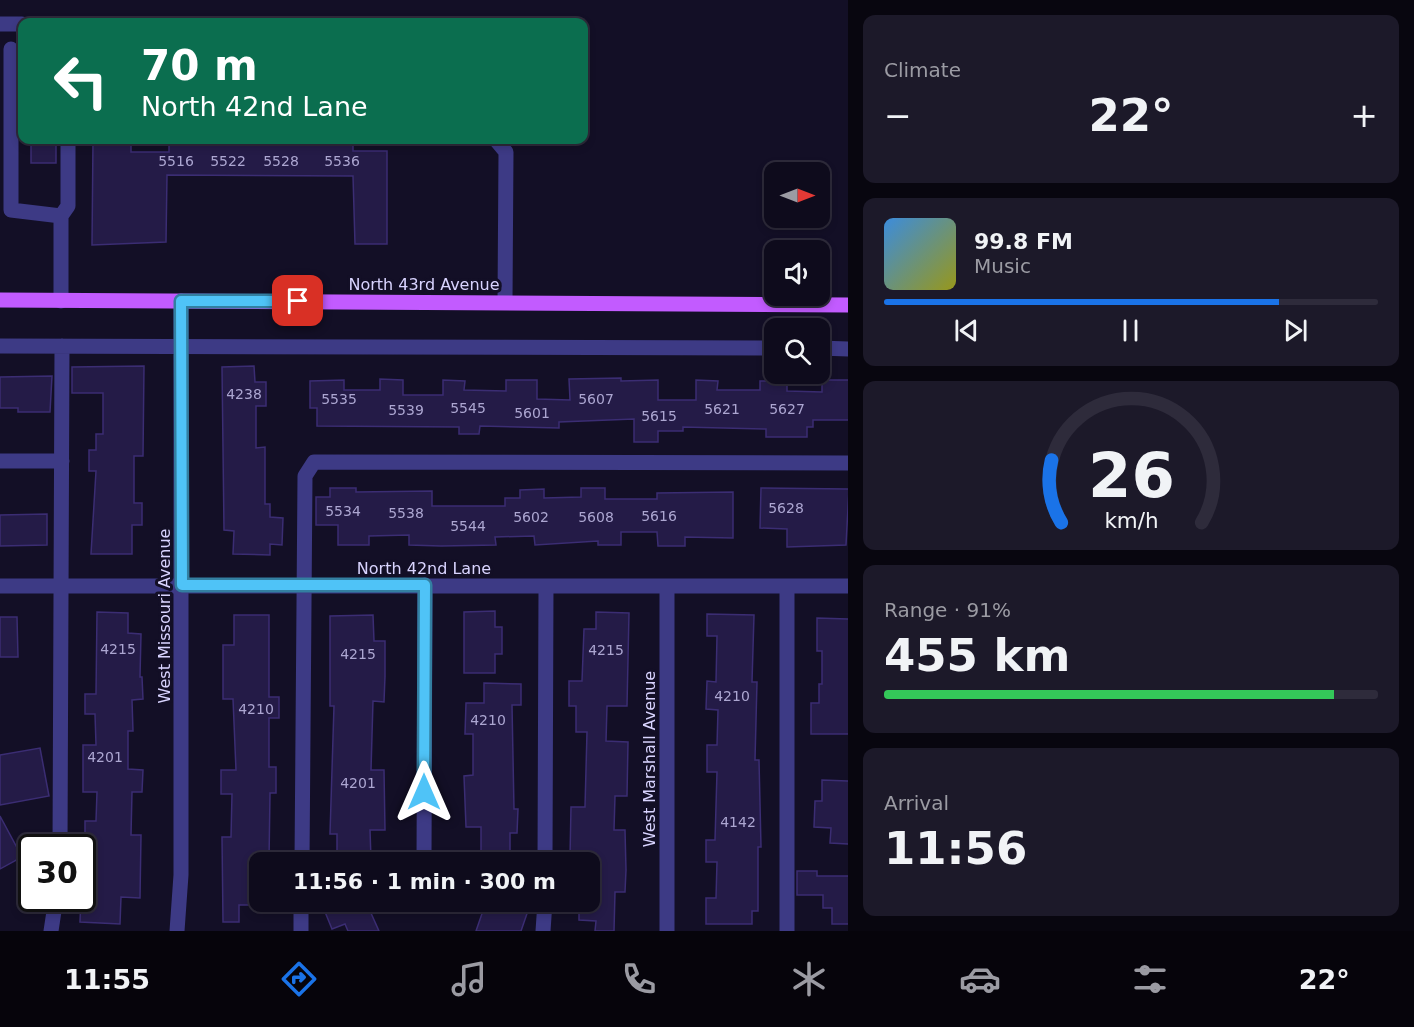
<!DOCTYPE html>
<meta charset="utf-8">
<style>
:root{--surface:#0e0b1c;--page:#1c1929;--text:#f1f3f6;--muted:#9b9ba3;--line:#2e2b3b;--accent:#1a73e8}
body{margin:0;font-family:"DejaVu Sans",sans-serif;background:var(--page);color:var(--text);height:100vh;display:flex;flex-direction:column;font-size:22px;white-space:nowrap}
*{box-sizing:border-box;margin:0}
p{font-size:20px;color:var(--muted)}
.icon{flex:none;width:33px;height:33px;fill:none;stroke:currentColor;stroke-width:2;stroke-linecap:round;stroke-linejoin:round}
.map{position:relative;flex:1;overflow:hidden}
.drawer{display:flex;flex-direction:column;gap:15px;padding:15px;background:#08060f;width:566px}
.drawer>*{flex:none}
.hud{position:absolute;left:18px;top:18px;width:570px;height:126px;border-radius:12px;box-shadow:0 3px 9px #0003,0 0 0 2px var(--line);background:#0b6e4f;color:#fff;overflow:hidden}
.needle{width:39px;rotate:90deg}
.fabs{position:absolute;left:764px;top:162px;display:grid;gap:12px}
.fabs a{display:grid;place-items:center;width:66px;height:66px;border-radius:12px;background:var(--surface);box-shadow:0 3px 9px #0003,0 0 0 2px var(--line);font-size:30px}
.speed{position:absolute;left:18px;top:834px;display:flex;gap:12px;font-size:30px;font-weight:700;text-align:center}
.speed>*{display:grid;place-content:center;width:78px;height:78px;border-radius:50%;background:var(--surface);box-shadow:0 3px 9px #0003,0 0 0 2px var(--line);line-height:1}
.speed .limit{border:3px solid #111;border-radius:9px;background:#fff;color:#111}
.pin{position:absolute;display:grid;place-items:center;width:51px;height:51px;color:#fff;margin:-26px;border-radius:12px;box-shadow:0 3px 9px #0006}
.me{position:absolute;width:66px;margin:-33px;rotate:0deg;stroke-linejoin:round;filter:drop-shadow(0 0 4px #0008)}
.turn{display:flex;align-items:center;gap:21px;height:126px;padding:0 24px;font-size:27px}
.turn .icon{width:78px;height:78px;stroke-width:2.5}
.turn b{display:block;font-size:42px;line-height:51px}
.big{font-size:45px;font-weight:700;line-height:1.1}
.drawer .widget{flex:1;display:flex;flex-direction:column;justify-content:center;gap:9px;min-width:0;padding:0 21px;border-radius:12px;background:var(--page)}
.drawer .dial{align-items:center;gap:0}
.dial svg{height:156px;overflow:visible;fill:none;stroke:var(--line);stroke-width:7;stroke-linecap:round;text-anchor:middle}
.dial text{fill:var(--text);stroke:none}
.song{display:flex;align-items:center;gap:18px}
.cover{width:72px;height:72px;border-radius:9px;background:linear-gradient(135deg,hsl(210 70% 55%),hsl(60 70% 35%))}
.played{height:6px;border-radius:3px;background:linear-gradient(90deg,var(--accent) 80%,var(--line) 80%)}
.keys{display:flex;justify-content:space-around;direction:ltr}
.heat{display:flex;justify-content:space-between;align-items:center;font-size:33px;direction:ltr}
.charge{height:9px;border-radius:4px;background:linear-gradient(90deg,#34c759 91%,var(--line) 0)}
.trip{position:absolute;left:249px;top:852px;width:351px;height:60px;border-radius:12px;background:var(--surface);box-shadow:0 3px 9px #0003,0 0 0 2px var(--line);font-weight:700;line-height:60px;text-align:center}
.dock{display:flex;height:96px;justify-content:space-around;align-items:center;background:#06040b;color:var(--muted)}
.dock .icon{width:42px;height:42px}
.dock .on{color:var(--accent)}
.dock b{font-size:27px;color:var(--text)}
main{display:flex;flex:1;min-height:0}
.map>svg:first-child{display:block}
.building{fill:#241b47;stroke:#3b2d73;stroke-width:1.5}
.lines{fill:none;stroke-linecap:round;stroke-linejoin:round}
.minor{stroke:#3d3a85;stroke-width:15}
.major{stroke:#c25bff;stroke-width:15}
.route-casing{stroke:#337fa1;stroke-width:15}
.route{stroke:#4fc3f7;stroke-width:10}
.labels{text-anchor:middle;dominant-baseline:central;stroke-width:6;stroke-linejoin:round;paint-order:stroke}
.number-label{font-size:14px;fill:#aca6d1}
.street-label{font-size:16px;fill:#d9d4ff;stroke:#130f26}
</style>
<main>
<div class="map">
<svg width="849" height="931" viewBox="0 0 849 931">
<rect width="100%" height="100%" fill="#130f26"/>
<!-- building -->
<path class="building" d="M31,140H56V163H31Z
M93,140H131V152H169V144L353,145V151H387V244H355L353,176L167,175L166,242L92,245Z
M144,366L143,456H134V503H142V525H132V554H91L96,471H89V450H96V434H103V393H72V367Z
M254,366L255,382H266V406H256V448L265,447V504H270V517L283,518L282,545L270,544V555L233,554L234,531L224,530L222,367Z
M52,376L50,412H18V408H0V377Z
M621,378V381L658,380V400H696V380L718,381L717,390H760V381H787V391L822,392V380H849V420H813V427H807V437H766V429L683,427V431H658V442H634V419L559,422V428L480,426L479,434H459V427L317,426V408H310V381L344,380V390H380V379L403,380V395H443V380L465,381L464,390L506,391V380H537V399L570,400L569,379Z
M330,488H356V492L432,491V506H505V498H520V490L544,489V498L581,497V488H605V499H657V493L733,492V538L685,537V546H658L657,532H621V545H598V541L535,545L534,536L495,537L496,545L441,546L409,545V535L369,536V545H338V525H316V497H330Z
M761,488L849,489L846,545L787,547V529L760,528Z
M47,514V545L0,546V515Z
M495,611V627H502V654H495V673H464V612Z
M97,612L128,613V633L141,634L140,677H142L143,699L132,700L133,731H128V769L143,770L142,792H132L131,835H141L140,898L121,897L120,924L80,922L82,870L95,871V842H85V821H96L97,792H83V745H96L95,714H85V694H96Z
M596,612L629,613L627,706H607L606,741L628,742L627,796H615L614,830H625L626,870L625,892H615L614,931H595L596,921L579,920V902H590V857H570L571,807H585L587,732H576V706H569V681H582L584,629H596Z
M707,614L754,615L752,682H757L755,760H759L761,847H758V911H752V924H706V898H716L717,862H706V840H715L717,772H707V745H717L718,710L706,709L707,681L716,682L717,636H707Z
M234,615H269V697H279V718H269V767H276V793H270L269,861L254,860V894H249V905H239V922H223L222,837H231L232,794H221V770H236L233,699H223V645H234Z
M373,615L374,641H385V676L384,702L373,701L371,770H384L385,830H370L371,859H337V834H330L334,706H330V616Z
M0,617H17L18,657H0Z
M817,618L849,619V734H811V703H819V684H822V651H817Z
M484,683L521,684V705H512L514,809H518L517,833H510V857H481V827H466L464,776L473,775V734H465L466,703H484Z
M40,748L49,796L0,805V755Z
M822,780L849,781V844L830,843L831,828L814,827L815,801H822Z
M0,816L22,857L0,869Z
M797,871H817V876H849V924H832V908H823V895H797Z
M338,902H366L379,931H348L345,924L332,929L323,907Z
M486,902H531L521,931H476Z"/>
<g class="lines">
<!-- minor -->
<path class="minor" d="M0,24H22
M11,49V120
M22,120H11V210L61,216
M496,140L506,152L505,302
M61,301V216L68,206V140
M0,346L774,348
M819,348L849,349
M0,461H62
M0,586H849
M787,587V931
M60,848L62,346
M302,862L305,476L314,462L849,463
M424,862L425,585
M545,862L546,586
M51,931L56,898
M177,931L181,875V301
M301,931V902
M543,931L545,902
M667,931V586"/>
<!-- major -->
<path class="major" d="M0,300L849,305"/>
</g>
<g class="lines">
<!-- route casing -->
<g class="route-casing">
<path id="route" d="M298,301H181L182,585H425L424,792"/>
</g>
<!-- route -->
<use href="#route" class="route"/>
</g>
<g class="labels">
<!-- number labels -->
<g class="number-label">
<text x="176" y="161">5516</text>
<text x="228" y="161">5522</text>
<text x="281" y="161">5528</text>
<text x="342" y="161">5536</text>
<text x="244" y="394">4238</text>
<text x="339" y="399">5535</text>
<text x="596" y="399">5607</text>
<text x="468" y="408">5545</text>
<text x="722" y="409">5621</text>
<text x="787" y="409">5627</text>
<text x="406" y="410">5539</text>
<text x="532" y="413">5601</text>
<text x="659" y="416">5615</text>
<text x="786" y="508">5628</text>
<text x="343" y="511">5534</text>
<text x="406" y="513">5538</text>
<text x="659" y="516">5616</text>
<text x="531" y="517">5602</text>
<text x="596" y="517">5608</text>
<text x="468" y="526">5544</text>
<text x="118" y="649">4215</text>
<text x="606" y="650">4215</text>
<text x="358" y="654">4215</text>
<text x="732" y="696">4210</text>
<text x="256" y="709">4210</text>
<text x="488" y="720">4210</text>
<text x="105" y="757">4201</text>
<text x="358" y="783">4201</text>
<text x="738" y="822">4142</text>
</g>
<!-- street labels -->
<g class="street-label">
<text x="424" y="284">North 43rd Avenue</text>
<text x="424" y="568">North 42nd Lane</text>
<text transform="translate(164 616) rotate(-90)">West Missouri Avenue</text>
<text transform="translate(649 759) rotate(-90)">West Marshall Avenue</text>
</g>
</g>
</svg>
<div class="fabs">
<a><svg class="needle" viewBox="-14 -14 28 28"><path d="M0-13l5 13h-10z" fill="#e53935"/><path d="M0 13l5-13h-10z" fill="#9b9ba3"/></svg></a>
<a><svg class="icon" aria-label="sound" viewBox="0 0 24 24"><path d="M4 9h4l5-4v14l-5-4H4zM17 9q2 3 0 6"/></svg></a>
<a><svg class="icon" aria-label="search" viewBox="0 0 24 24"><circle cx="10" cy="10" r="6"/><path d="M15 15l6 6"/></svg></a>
</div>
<div class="speed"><div class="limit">30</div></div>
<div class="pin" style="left:298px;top:301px;background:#d93025"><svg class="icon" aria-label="arrive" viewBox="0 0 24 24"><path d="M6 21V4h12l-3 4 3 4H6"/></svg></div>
<svg class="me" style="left:424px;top:792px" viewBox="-20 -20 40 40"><path d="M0-17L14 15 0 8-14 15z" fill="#4fc3f7" stroke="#fff" stroke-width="4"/></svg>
<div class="trip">11:56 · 1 min · 300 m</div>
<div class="hud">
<div class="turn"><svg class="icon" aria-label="left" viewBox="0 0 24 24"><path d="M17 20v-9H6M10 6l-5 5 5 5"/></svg><div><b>70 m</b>North 42nd Lane</div></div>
</div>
</div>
<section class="drawer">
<div class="widget"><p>Climate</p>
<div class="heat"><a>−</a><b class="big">22°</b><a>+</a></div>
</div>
<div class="widget">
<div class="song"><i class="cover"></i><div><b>99.8 FM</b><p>Music</p></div></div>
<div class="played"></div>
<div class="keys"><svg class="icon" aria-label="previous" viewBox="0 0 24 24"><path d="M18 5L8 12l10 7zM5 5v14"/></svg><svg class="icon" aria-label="pause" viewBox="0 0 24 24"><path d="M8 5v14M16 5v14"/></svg><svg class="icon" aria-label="next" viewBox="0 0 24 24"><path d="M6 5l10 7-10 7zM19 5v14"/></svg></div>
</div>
<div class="widget dial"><svg viewBox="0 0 100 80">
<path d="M14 69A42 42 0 1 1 86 69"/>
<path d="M14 69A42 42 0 0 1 9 37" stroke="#1a73e8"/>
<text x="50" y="56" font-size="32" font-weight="700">26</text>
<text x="50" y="72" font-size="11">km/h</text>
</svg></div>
<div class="widget"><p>Range · 91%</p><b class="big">455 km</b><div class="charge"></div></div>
<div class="widget"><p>Arrival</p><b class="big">11:56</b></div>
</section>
</main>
<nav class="dock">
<b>11:55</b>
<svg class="icon on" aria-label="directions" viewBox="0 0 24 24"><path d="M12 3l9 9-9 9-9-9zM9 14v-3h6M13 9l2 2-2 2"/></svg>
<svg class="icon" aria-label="music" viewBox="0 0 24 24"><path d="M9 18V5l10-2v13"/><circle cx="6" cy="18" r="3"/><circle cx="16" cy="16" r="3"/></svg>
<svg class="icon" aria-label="phone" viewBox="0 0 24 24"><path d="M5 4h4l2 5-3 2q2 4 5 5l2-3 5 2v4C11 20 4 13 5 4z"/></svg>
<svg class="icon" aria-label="climate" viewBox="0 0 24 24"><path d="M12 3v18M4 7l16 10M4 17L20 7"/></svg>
<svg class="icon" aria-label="car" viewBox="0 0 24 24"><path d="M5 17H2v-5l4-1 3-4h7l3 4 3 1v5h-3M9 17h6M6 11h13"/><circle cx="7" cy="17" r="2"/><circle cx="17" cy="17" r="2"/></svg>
<svg class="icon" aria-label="filters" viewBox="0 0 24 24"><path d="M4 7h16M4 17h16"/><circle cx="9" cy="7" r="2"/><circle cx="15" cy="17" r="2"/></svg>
<b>22°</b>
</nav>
